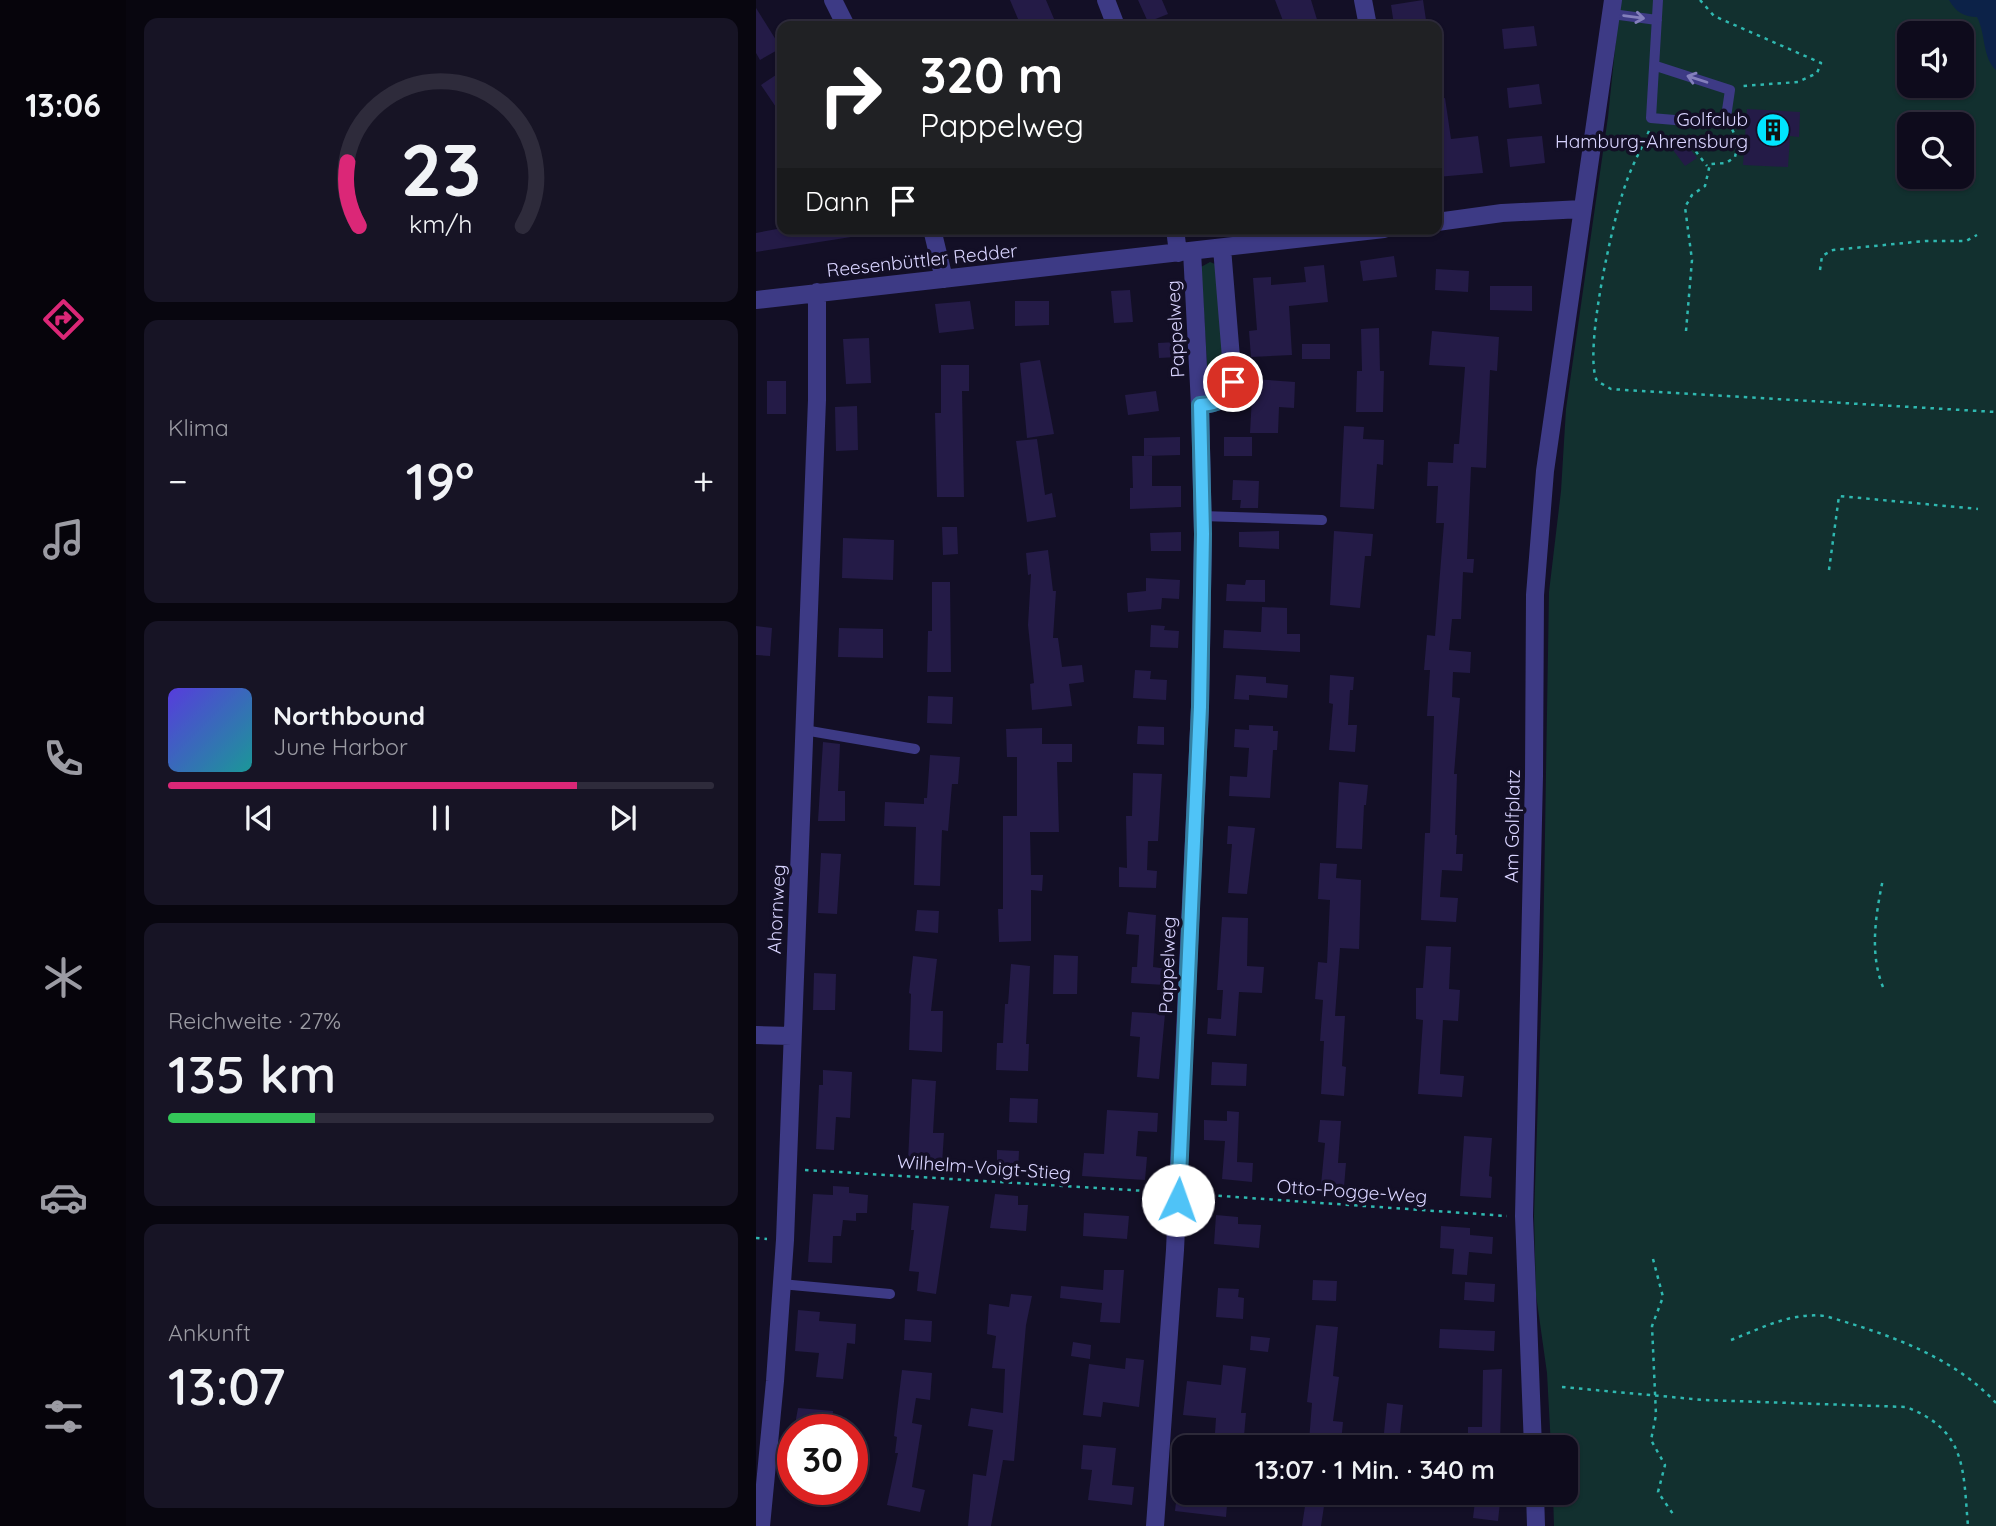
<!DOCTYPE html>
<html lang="de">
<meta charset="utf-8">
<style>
:root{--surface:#0e0b1c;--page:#171425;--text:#f1f3f6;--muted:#9b9ba3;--line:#2e2b3b;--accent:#db2777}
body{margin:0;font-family:Quicksand,sans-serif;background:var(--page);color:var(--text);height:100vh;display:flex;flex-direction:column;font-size:26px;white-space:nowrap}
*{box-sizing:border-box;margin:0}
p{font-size:23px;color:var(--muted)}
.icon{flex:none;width:38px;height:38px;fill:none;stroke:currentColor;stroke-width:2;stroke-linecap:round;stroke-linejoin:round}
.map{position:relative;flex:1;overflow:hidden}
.drawer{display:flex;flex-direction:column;gap:18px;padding:18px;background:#08060f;width:630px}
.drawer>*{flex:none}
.banner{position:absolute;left:21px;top:21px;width:665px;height:214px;border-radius:14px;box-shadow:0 2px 5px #0004,0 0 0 2px var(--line);background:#202124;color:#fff;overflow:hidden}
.tools{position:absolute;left:1141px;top:21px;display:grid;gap:14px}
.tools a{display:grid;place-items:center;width:77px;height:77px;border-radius:14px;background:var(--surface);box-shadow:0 2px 5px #0004,0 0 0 2px var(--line);font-size:35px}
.speed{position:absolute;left:21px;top:1414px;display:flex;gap:14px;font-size:35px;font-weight:700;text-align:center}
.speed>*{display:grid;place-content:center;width:91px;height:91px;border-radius:50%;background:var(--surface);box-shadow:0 2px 5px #0004,0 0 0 2px var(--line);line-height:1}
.speed .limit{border:10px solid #d22;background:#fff;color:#111}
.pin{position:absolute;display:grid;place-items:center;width:60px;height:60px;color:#fff;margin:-30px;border:4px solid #fff;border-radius:50%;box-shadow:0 2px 7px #0007}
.me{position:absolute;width:77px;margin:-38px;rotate:3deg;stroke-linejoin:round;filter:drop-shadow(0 0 5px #0008)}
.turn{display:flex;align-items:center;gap:24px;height:147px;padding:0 28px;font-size:32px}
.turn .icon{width:91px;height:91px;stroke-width:2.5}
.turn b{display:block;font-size:49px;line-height:60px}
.then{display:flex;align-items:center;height:66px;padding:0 28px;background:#0003;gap:14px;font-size:26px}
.big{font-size:52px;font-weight:600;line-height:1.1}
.drawer .widget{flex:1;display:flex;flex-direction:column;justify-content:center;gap:10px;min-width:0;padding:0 24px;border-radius:14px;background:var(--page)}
.drawer .dial{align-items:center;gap:0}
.dial svg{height:182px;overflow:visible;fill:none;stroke:var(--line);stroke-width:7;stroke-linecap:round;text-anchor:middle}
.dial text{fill:var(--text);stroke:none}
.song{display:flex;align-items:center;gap:21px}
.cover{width:84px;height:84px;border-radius:10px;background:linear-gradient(135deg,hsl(250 70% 55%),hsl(180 70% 35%))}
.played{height:7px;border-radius:4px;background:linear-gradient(90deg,var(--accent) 75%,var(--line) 75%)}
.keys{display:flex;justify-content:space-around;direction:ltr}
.heat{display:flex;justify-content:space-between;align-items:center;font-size:38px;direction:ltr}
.charge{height:10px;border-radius:5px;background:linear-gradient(90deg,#34c759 27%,var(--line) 0)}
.trip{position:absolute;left:416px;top:1435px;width:406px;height:70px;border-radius:14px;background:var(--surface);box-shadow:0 2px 5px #0004,0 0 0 2px var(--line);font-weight:600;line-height:70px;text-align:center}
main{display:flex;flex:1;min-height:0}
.tab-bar{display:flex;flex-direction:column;width:126px;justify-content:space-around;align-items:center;background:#06040b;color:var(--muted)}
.tab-bar .icon{width:49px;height:49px}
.tab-bar .on{color:var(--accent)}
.tab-bar b{font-size:32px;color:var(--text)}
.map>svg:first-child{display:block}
.green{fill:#12302f;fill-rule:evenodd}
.water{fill:#0c2248}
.building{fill:#241b47}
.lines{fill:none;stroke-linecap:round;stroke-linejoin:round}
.path{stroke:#2fb8b0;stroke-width:2.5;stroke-dasharray:3.5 5;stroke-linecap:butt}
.service{stroke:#3d3a85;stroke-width:10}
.minor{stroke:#3d3a85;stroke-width:18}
.oneway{stroke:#837fbc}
.route-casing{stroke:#337fa1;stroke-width:18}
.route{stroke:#4fc3f7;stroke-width:12}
.labels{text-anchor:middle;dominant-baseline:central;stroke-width:7;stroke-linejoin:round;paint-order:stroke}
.poi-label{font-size:19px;fill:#d9d4ff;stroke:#130f26;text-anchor:end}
.street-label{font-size:19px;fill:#d9d4ff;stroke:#130f26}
</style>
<main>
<nav class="tab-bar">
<b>13:06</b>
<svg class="icon on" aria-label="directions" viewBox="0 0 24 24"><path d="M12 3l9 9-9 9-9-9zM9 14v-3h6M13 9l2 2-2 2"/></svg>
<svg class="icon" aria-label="music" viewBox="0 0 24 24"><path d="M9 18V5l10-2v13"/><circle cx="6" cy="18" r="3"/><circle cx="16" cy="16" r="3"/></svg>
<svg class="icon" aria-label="phone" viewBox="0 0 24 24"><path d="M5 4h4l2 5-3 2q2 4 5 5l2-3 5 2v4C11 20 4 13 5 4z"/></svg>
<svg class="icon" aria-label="climate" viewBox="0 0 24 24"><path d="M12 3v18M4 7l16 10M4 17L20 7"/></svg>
<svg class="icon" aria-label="car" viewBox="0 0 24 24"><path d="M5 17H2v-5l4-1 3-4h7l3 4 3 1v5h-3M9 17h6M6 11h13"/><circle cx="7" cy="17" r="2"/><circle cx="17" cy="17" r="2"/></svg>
<svg class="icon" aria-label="filters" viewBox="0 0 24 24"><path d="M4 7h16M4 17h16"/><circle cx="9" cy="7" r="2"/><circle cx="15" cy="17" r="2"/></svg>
</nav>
<section class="drawer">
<div class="widget dial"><svg viewBox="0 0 100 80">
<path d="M14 69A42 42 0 1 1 86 69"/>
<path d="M14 69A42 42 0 0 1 9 41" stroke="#db2777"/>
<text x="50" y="56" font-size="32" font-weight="700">23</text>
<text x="50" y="72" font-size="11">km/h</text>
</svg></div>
<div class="widget"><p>Klima</p>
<div class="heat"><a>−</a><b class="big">19°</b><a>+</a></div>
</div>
<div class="widget">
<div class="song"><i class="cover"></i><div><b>Northbound</b><p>June Harbor</p></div></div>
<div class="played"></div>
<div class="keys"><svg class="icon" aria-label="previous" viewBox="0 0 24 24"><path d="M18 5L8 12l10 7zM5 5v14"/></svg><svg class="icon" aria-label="pause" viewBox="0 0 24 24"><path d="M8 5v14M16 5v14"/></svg><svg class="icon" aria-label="next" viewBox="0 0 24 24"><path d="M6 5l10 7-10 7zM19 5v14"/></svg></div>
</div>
<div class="widget"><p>Reichweite · 27%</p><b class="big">135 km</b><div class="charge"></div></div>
<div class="widget"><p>Ankunft</p><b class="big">13:07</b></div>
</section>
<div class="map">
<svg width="1240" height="1526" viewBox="0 0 1240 1526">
<rect width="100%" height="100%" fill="#130f26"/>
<!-- green -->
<path class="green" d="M864,0H1240V1526H798L797,1493H810V1447H795L791,1373L780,1295L778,1216L787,954L793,592L805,491L810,409L852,117ZM1153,33H1206V86H1153ZM1153,124H1206V177H1153Z
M454,262L459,264L470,389L453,396L445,267Z"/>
<!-- water -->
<path class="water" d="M1193,0H1240V70C1226,57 1230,34 1221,17C1208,17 1200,12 1193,0Z"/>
<!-- building -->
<path class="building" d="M254,0H290L301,26H265Z
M382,0H406L412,14L392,22Z
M519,0H555L563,26H529Z
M667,0L670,20L638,25L635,5Z
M0,8L25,48L4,60L0,53Z
M778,26L781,46L748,49L746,29Z
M26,71V116L5,85Z
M783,84L786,104L753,108L751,88Z
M689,98L695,139L722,136L727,173L681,177V99Z
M991,109L1044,112L1043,137L1034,136L1032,167L987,165Z
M786,136L789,163L754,167L751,139Z
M929,142L941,158L929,166L917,150Z
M21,229H94L95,237L0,252V233Z
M638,256L641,277L607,281L604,261Z
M568,265L572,302L533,306L536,355L495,357L493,331L501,330L497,278L515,277V285L550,282L548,267Z
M680,269L713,271L712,292L679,290Z
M734,286H776V311L734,310Z
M374,290L377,322L358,323L355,291Z
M214,301L218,329L183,333L179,304Z
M259,301H293V325L259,326Z
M623,328L624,371H628L627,412H600L601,371H606L605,329Z
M676,331L743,337L741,371L734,370L730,468L715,467L711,559H718L717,573L707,572L705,619H696L693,650L715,652L714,673L697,672L696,697L704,698L698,774H701L699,835H701L700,854H707L706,871L686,870L684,897L702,898L700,922L665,920L669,833H674L678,716H671L674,670H668L671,635L679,636L688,523H680L682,486H671L672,462L697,463L698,444H703L709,367L673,365Z
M113,338L115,383L90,384L87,339Z
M421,342L422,357L403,358L402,343Z
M546,344H574V359H546Z
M284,360L298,434L271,438L264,363Z
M185,365H213V391H206L208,497H181L179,413H185Z
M497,379L539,382L538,408L523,407L522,433H494Z
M11,381H30V414H11Z
M400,391L403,411L372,415L369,395Z
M101,406L102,450L80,451L79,407Z
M588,426L608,427L607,439L628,440L627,465L621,464L618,509L584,507Z
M424,437V455L388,456V438Z
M468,437H496V456H468Z
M281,439L289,495L296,493L300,517L271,522L260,441Z
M376,456H396V486H425V507L374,509V488H377Z
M477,480L503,481L502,508H484L485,500H476Z
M186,527H201L202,554L187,555Z
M523,531V549L483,547V532Z
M578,531L617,534L615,556H609L604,608L574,605Z
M425,532V551H395L394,533Z
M87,538L138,540L137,580L86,578Z
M292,550L297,591H300L297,638H302L306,667L326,665L328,682L313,684L316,706L276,710L274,684L278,683L272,625L275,574L272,575L270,553Z
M390,578L424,580L423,599L406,598L405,609L372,612L371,593L390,591Z
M490,580H509V602L470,601L471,584L489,585Z
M176,582H194L195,672H171L172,631H176Z
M506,607L531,608V634H544V652L467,648L468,630L505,632Z
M395,625L409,626L408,630L423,631L422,648L394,647Z
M0,626L16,628L14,656L0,655Z
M83,628L127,629V658L82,657Z
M379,670L395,671L394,679L411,680L410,700L377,698Z
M480,675L510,677V683L532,685L531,698L493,695V700L478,699Z
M574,675L598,677L597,690H594L592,725H601L599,752L573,750L577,704L573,703Z
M172,696L197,697L196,724L171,723Z
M493,725L517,726V731H522L521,750H517L514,798L473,796L474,776L491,777L493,748L478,747L479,729L493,730Z
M382,726L408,727V745L381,744Z
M286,728V744H316V762H301L303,832H274L275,875H287L286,891L275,890V941L243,942L242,909H247V816H261V757H251L250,729Z
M67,742L84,744L82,791H89V821H62Z
M174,755L204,757L202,784H196L192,831L186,830L184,886L158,885L160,827L128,826L129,802L168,804V798H171Z
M377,773L406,774L402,841H392L391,870L401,871L400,888L363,887V867L371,868L370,816H376Z
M583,782L612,785L610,805H608L606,849L580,848Z
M472,826L499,828L491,894L472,893L476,844H471Z
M65,853L85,854L81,914L62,913Z
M564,863L581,864L580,878L605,880L603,949L584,948L579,1016H589L586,1066L590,1067L588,1096L565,1094L568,1041H564L567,1000L559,999L562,962L571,963L574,900L562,899Z
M161,910L183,911L182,933L159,931Z
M372,912L400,915L397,967L411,969L409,985L375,983L376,967H381L383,935L370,934Z
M466,917L492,918L491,966L508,967L506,993L483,992L480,1036L451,1034L452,1018L465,1019L467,990H461Z
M670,946L695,947L693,989L704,990L702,1021L687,1020L684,1074L708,1076L706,1097L662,1094L667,1020L660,1019V988H667Z
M298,955L322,956L321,994H297Z
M157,956L181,959L175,1011H187L186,1052L153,1050L155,994L153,993Z
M255,964L274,966L270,1044H273L272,1071L240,1070L241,1043H247L249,1004H252Z
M58,973L80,974L79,1010H57Z
M376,1012L409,1014L403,1079L381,1077L384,1037L374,1036Z
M456,1062L491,1064L490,1086L455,1085Z
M67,1070L96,1072L94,1118L80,1117L78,1150L60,1149L63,1085H67Z
M156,1079L180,1081L177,1133H188L186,1164L152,1161Z
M254,1098L282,1099L281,1123L253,1122Z
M351,1110L402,1113L401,1132L382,1131L380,1156L391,1157L389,1180L326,1176L328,1153L348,1154Z
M471,1111L483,1112L481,1162L497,1163L496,1182L466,1179L469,1141L448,1140V1120L471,1121Z
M564,1120L585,1121L582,1163H590L588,1187L565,1185L569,1143L562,1142Z
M708,1136L736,1138L733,1176L736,1177L735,1198L704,1196Z
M241,1150L263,1151L262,1172L241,1171Z
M77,1186L93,1187V1193L112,1195L111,1213H100V1221L87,1220L85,1236H77L76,1263L52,1262L57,1194L77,1195Z
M239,1194L262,1196V1205H272L270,1231L234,1228Z
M157,1203L193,1206L180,1294L161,1291L163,1272L153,1271L158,1230H155Z
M328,1213L373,1216L371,1239L327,1236Z
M460,1215L482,1217V1224L505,1225L503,1248L458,1244Z
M685,1226L714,1228V1235L737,1237L736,1254L713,1252L711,1275L696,1274L698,1249L684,1248Z
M348,1270H368L364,1323L344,1322L346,1303L304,1298L305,1286L347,1290Z
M557,1280L581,1281L580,1301L556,1300Z
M709,1282L739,1284L738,1302L708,1300Z
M462,1288L483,1289L482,1297L488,1298L487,1319L460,1317Z
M255,1294L276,1296L270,1325L258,1461L247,1460L235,1526H212L217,1474L230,1476L237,1430L212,1426L215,1408L247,1413L249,1369L236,1368L240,1336L231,1334L233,1304L253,1307Z
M42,1310L64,1312L63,1321L100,1324L99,1344L91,1343L87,1379L60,1377L63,1353L39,1351Z
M149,1319L176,1321L175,1342L148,1340Z
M560,1325L582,1327L577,1376L583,1377L577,1421L587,1422L585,1443L553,1441L556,1403L551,1402Z
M684,1329L739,1331L738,1351L683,1348Z
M495,1336L514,1338L512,1352L494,1350Z
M317,1342L335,1345L334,1359L315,1356Z
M370,1358L388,1360L383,1407L347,1402L345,1417L327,1415L333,1364L369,1369Z
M467,1365L490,1368L485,1413H490L488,1436L459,1433L460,1418L427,1415L431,1381L465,1385Z
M746,1369L744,1442L712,1441V1427H726L727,1370Z
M146,1370L176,1373L174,1400L160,1398L156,1423L166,1425L156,1487L169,1490L164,1512L131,1505L142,1453H139L141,1437L138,1436Z
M631,1403L647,1405L644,1434L628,1433Z
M42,1408L77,1411L75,1430H38Z
M327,1445L360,1448L356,1485L378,1487L376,1505L332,1500L336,1470L325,1469Z
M421,1493H472L470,1517L419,1511Z
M551,1493H570L565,1526H546Z
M729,1493H745L742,1521L717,1518L719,1501L728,1502Z"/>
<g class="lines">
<!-- path -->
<path class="path" d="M944,0L958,16L1065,63L1061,73L1042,82L987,86
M893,131C885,150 875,167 869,186C857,219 827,352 841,381L855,389L884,391L1240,412
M937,135L938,149L951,166
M1064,270L1066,256L1077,250L1169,241H1210L1221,235
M930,331L936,260L929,207L936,195L949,186L954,164L970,163L979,157L982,142L976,129
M1073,570L1083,496L1222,509
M1127,987C1113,953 1120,913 1127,879
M49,1170L406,1192
M437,1194L751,1216
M0,1238L11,1239
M897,1259L907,1297L896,1326L900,1415L895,1440L909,1465L902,1492L919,1517
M975,1340C1006,1328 1035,1312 1069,1316C1129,1333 1197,1356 1240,1403
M806,1387L948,1400L1150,1407C1211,1430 1207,1470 1212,1526"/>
<!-- service -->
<path class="service" d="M856,14L901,20
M900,66L974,90L970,117L954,123L895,118L902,0
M446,516L566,520
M48,730L159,749
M25,1284L134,1294"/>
<!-- minor -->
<path class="minor" d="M77,0L90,26
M350,0L360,26
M607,0L612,26
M681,222L746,213L826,209
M176,229L188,279
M419,229L422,253
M0,300L628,229
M444,405C462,404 472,399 477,382L466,248
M0,1035L36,1036
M777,1447L768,1216L778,776L779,595L789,471L857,0
M779,1493L780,1526
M5,1526L19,1381L29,1240L61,400V292
M399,1526L419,1250L444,707L447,534L444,405L436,251"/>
</g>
<!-- one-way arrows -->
<defs><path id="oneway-shaft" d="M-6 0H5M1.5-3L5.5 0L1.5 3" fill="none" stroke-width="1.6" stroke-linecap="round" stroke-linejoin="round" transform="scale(1.75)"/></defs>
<g class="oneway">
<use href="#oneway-shaft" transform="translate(878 17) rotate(8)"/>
<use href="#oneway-shaft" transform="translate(941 79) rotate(-162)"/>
</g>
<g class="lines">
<!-- route casing -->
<g class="route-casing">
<path id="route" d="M422,1200L444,707L447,534L444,405C462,404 472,399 477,382"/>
</g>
<!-- route -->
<use href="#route" class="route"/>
</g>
<!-- icons -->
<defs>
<g id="building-disc" transform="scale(1.75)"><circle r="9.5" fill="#00e5ff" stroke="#130f26"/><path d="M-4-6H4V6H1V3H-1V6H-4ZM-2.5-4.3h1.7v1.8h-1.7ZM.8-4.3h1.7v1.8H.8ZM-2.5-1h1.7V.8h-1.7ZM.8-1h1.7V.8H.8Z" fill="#111"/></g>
</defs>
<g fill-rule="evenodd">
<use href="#building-disc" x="1017" y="130"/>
</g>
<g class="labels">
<!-- poi labels -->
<g class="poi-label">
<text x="992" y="119">Golfclub<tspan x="992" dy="22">Hamburg-Ahrensburg</tspan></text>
</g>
<!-- street labels -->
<g class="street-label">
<text transform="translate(166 260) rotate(-6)">Reesenbüttler Redder</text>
<text transform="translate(419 329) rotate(-93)">Pappelweg</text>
<text transform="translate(756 826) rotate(-89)">Am Golfplatz</text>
<text transform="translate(20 909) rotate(-87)">Ahornweg</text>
<text transform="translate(411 965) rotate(-88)">Pappelweg</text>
<text transform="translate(228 1167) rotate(4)">Wilhelm-Voigt-Stieg</text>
<text transform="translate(596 1191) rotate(4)">Otto-Pogge-Weg</text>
</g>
</g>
</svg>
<div class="tools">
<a><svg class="icon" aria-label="sound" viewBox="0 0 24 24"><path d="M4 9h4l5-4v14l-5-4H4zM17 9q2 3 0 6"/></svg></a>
<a><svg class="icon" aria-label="search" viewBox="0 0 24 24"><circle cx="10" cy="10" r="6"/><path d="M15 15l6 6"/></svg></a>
</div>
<div class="speed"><div class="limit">30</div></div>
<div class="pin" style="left:477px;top:382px;background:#d93025"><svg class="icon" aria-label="arrive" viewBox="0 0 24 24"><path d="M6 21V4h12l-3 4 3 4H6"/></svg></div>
<svg class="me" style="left:422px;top:1200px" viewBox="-20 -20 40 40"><circle r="19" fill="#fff"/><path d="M0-13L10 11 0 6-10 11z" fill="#4fc3f7"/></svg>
<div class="trip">13:07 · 1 Min. · 340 m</div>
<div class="banner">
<div class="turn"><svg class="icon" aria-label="right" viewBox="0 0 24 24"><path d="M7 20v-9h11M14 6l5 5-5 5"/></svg><div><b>320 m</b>Pappelweg</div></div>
<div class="then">Dann<svg class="icon" aria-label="arrive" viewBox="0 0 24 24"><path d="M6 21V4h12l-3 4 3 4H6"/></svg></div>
</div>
</div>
</main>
